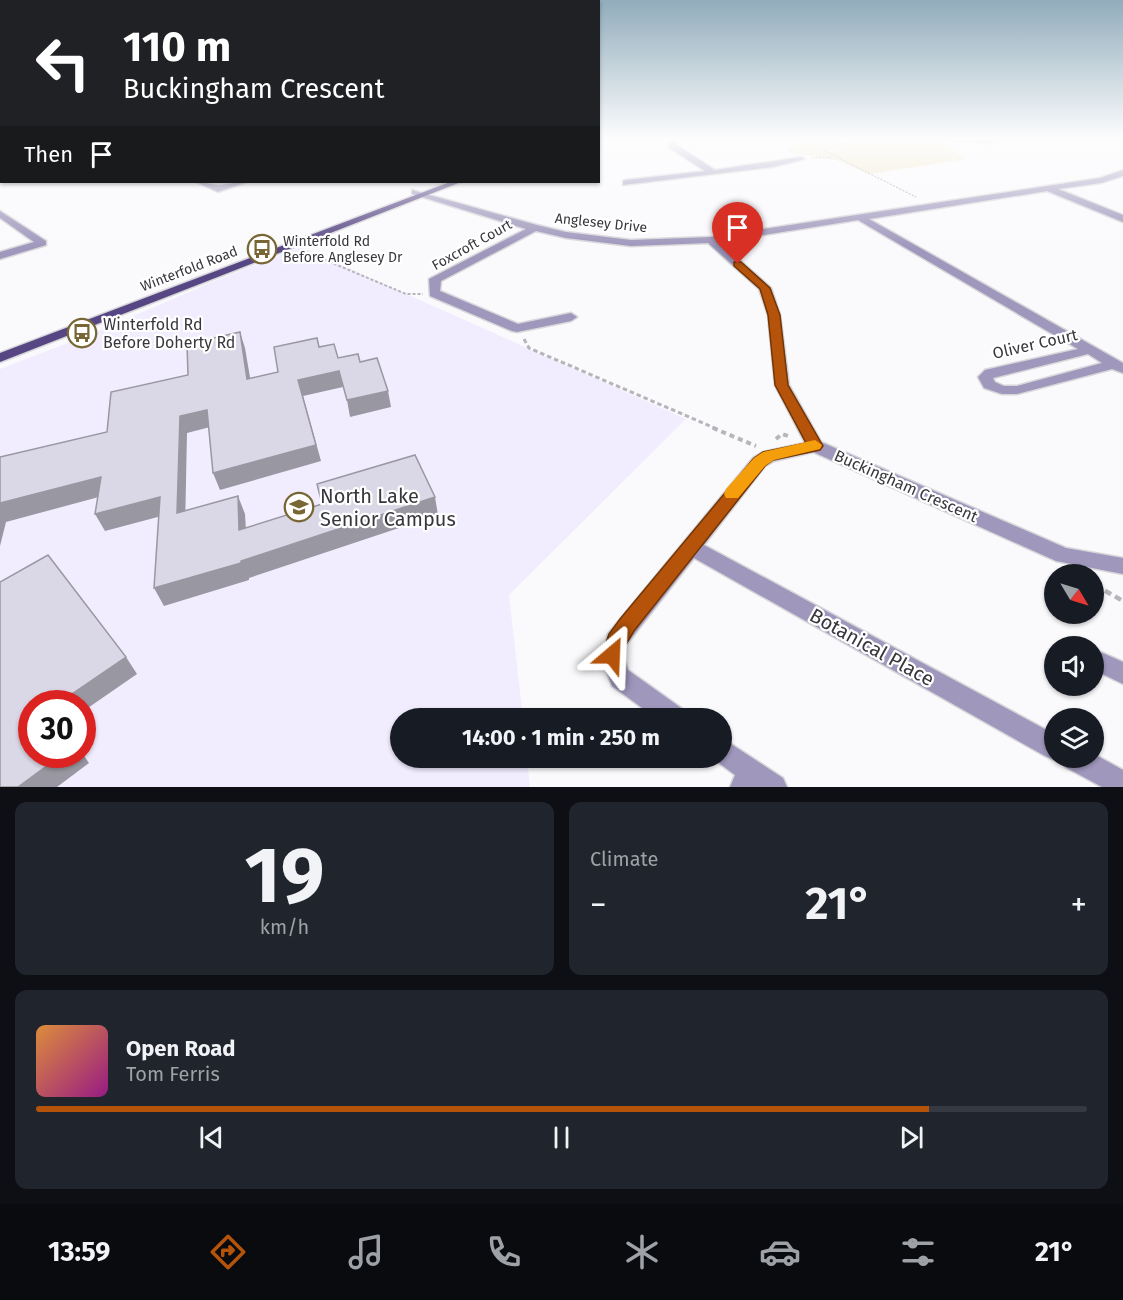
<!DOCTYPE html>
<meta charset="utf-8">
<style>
:root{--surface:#171b24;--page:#20242c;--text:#f1f3f6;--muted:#9ea1a6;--line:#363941;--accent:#b45309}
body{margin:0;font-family:"Fira Sans",sans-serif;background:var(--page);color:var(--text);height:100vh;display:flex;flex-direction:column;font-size:22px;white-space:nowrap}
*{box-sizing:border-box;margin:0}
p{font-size:20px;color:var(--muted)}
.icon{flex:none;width:33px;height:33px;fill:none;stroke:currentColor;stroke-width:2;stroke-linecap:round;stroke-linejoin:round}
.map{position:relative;height:787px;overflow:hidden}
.panel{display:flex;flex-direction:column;gap:15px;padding:15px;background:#0d0f14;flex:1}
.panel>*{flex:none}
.banner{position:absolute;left:0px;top:0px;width:600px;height:183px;box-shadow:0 2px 4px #0004;background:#202124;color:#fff;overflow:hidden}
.needle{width:39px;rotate:128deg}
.buttons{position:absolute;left:1044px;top:564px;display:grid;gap:12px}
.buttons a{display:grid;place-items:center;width:60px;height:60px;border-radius:50%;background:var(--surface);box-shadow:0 2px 4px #0004;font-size:30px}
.speed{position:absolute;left:18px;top:690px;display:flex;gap:12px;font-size:30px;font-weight:700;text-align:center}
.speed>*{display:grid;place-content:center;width:78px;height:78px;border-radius:50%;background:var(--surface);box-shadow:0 2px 4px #0004;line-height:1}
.speed .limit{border:9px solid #d22;background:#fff;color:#111}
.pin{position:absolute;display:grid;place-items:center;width:51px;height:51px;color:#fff;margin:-62px -26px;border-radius:50% 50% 50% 0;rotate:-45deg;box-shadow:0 0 6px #0007}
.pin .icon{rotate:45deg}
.me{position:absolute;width:66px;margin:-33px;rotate:26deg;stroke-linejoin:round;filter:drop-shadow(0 0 4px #0008)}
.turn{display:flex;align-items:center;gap:21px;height:126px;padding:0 24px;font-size:27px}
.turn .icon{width:78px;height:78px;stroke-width:2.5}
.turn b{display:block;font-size:42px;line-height:51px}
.then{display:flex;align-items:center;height:57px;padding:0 24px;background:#0003;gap:12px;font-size:22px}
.big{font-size:45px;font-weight:700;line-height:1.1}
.panel .tile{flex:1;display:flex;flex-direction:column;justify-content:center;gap:9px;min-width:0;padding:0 21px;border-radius:12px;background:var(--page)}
.panel .dial{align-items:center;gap:0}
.dial b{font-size:78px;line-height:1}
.song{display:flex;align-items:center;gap:18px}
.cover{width:72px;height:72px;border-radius:9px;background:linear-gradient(135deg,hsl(30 70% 55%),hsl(310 70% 35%))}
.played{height:6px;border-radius:3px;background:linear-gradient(90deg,var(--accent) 85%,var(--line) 85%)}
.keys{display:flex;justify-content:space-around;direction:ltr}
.heat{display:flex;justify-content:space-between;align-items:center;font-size:33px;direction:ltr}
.panel .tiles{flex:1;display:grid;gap:15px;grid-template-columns:1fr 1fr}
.tile:last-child{grid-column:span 2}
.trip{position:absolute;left:390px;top:708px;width:342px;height:60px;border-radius:30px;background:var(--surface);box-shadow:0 2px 4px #0004;font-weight:700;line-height:60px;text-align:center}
.tabs{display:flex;height:96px;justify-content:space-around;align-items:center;background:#090b0e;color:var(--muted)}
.tabs .icon{width:42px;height:42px}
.tabs .current{color:var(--accent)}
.tabs b{font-size:27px;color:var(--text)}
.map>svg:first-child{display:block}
.built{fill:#f1edff;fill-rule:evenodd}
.green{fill:#f1e4c1}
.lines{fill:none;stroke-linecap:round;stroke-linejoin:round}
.minor-casing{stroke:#d7d7da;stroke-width:3}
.major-casing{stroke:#d7d7da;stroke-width:3}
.path-far4{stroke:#b6b5ba;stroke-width:1.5;stroke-dasharray:2 1.5;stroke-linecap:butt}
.path-far3{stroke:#b6b5ba;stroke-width:2;stroke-dasharray:3 2;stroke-linecap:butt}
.path-far2{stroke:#b6b5ba;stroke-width:3;stroke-dasharray:4.5 3;stroke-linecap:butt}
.path-far1{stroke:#b6b5ba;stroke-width:4;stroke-dasharray:5 4;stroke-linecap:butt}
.path{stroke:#b6b5ba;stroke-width:4.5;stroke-dasharray:7 4.5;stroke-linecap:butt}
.minor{fill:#9f97bc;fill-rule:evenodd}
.major{fill:#574684;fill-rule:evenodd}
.shaded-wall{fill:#9997a1}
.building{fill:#dad8e6;stroke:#9997a1;stroke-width:1.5}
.route{fill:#b45309;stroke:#753606;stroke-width:1.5}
.slow{fill:#f59e0b}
.labels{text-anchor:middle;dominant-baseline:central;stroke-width:4.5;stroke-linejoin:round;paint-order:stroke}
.far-street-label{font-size:14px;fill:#38373d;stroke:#fff}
.far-poi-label{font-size:14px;fill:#38373d;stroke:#fff;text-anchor:start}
.poi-label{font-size:16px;fill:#38373d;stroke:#fff;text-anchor:start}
.street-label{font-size:16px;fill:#38373d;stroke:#fff}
.near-poi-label{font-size:20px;fill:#38373d;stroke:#fff;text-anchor:start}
.near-street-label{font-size:20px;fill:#38373d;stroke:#fff}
</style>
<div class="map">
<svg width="1123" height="787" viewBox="0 0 1123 787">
<rect width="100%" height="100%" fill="#fafafd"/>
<!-- built -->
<path class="built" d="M301,247L686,419L509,595L523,718H400V758H527L530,787H0V369L101,330L214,281ZM32,704H82V754H32Z"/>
<!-- green -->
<path class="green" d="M802,138H935L966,159L869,174L839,161L788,152Z"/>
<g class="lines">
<!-- minor casing -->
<g class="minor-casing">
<path id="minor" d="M671,138H679L675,144L715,170L801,157L805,159L773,167L623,185V181L626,180L705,171L668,147Z
M939,138H1004L987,143L943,140Z
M0,144H2V148H0Z
M1123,170V176L1101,183L1058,189L1123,215V222L1047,191L869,219L1123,363V373L1112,369L1017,394H1002L984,388L978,377L985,370L1078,349L858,220L719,242L771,288L780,315L789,385L821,442L1066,548L1123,558V574L1056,561L813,452L774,461L765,466L704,545L1054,734V758H1059L1054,760L1045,756L694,558L626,645L625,660L628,670L684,710L687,718H656L612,686L602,660L608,634L753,458L763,452L805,443L775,385L768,315L759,289L708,243L631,246L566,238L536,231L441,281L440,291L518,324L571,313L577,317L571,321L517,332L512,331L430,296L429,279L526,229L412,194V190L537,225L566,232L631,240L711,237L1100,178ZM1088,354L1102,363L1017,386H1004L995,382L993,378Z
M196,182C204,181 213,186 221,185C231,184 238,181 247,182L218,192Z
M0,211L46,241V245L0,259V252L34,242L0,218Z
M1094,649L1123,662V684L1094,670Z
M722,738L783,778L787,787H730L735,775L712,758H722Z
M1094,754L1123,770V787H1102L1065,767L1061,758H1094Z"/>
</g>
<!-- major casing -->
<g class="major-casing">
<path id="major" d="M450,182H461L0,362V353Z"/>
</g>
<!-- path-far4 -->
<path class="path-far4" d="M851,138V141L825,149V151L916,197
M812,158L833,157"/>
<!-- path-far3 -->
<path class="path-far3" d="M306,252L406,294H423"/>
<!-- path-far2 -->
<path class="path-far2" d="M524,339L529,348L717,429"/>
<!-- path-far1 -->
<path class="path-far1" d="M713,428L756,446
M776,439L782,434L788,436
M1094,584L1097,586"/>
<!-- path -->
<path class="path" d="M1095,585L1123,601"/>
<!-- minor -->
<use href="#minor" class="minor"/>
<!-- major -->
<use href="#major" class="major"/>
</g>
<!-- shaded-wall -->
<path class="shaded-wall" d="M240,332L245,348L253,395L247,379Z
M339,371L343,387L303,396L321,461L220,490L213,473L298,380Z
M388,391L391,407L350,417L347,400Z
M207,410L214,426L187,433L185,530L177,513L180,416Z
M101,477L110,494L6,522L0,546V503Z
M238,496L245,514L247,547L239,530Z
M160,497L169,514L105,531L95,514Z
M435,497L438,515L249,578V580L164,606L154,588L241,561Z
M126,657L137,674L82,712V704H57Z
M82,753L89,763L57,787H18L63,754H82Z"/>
<!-- building -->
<path class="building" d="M240,332L247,379L278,372L274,347L317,338L319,347L334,344L338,358L358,354L360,362L377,358L388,391L347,400L339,371L298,380L316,445L213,473L207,410L180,416L177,513L238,496L239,530L322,504L317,484L415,455L435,497L241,561V563L154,588L160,497L95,514L101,477L0,503V457L107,432L111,392L188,375L187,344Z
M48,555L126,657L57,704H32V754H63L18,787H0V582Z"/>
<!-- sky -->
<linearGradient id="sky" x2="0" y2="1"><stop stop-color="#91acbb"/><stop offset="0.56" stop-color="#fdfdfe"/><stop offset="1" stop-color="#fdfdfe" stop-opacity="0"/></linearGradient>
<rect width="1123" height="248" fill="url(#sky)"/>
<!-- route -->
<path class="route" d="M734,262H741L770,288L780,315L788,385L823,446L820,450L773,460L765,466L634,631L626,644L619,661L612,664L605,661L602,655L609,634L620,619L754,458L763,452L806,443L775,385L768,315L760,289L734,266Z"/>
<!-- slow -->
<path class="slow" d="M815,440L822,445L820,449L774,460L765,466L738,498H726L724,494L726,489L754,458L763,452Z"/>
<!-- icons -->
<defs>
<g id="bus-ring" transform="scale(1.5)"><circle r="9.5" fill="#fff" stroke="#786735" stroke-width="1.5"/><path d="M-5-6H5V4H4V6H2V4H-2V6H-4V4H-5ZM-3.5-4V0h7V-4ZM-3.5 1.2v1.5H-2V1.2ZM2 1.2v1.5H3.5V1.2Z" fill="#786735"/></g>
<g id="school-ring" transform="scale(1.5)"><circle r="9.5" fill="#fff" stroke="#786735" stroke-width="1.5"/><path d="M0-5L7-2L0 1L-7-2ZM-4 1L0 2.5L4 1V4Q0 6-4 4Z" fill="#786735"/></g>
</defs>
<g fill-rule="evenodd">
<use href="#bus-ring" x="262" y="249"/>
<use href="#bus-ring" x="82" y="333"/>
<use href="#school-ring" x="299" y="507"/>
</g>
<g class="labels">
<!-- far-street labels -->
<g class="far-street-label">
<text transform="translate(601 223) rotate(6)">Anglesey Drive</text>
<text transform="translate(472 245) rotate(-29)">Foxcroft Court</text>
<text transform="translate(189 269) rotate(-21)">Winterfold Road</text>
</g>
<!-- far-poi labels -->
<g class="far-poi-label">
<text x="283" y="241">Winterfold Rd<tspan x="283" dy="16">Before Anglesey Dr</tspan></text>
</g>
<!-- poi labels -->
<g class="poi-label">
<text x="103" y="324">Winterfold Rd<tspan x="103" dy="18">Before Doherty Rd</tspan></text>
</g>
<!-- street labels -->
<g class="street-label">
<text transform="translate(1035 344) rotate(-13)">Oliver Court</text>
<text transform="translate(906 486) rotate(24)">Buckingham Crescent</text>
</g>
<!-- near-poi labels -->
<g class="near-poi-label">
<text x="320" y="496">North Lake<tspan x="320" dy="23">Senior Campus</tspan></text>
</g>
<!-- near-street labels -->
<g class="near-street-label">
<text transform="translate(872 647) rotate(29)">Botanical Place</text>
</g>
</g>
</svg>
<div class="buttons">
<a><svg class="needle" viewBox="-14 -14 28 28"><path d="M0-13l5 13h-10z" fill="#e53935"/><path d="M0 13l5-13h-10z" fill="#9ea1a6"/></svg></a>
<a><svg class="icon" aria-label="sound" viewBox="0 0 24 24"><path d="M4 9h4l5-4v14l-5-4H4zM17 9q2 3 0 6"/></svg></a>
<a><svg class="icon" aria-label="layers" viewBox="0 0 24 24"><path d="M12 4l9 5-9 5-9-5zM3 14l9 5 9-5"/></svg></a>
</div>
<div class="speed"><div class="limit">30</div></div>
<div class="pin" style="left:738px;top:264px;background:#d93025"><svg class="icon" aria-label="arrive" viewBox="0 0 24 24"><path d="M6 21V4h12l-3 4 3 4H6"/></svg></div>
<svg class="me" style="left:612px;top:655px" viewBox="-20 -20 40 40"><path d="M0-17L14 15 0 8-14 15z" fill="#b45309" stroke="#fff" stroke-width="4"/></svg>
<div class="trip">14:00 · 1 min · 250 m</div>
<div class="banner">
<div class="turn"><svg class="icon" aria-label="left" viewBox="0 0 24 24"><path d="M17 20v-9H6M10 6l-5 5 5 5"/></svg><div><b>110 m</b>Buckingham Crescent</div></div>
<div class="then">Then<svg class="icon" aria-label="arrive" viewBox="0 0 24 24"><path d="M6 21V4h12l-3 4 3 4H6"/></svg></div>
</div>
</div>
<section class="panel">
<div class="tiles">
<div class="tile dial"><b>19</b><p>km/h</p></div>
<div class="tile"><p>Climate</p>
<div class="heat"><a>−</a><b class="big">21°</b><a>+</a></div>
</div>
<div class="tile">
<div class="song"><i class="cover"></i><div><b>Open Road</b><p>Tom Ferris</p></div></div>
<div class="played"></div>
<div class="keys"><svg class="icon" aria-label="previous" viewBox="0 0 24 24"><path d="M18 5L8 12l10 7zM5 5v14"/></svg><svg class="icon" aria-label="pause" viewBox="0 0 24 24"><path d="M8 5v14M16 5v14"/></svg><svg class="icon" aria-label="next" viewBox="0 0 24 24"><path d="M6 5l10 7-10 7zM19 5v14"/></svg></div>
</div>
</div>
</section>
<nav class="tabs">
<b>13:59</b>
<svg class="icon current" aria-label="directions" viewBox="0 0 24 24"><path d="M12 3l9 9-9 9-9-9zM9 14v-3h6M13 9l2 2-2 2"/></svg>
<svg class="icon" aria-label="music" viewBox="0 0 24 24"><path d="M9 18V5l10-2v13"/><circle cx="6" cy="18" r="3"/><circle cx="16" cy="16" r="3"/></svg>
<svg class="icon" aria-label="phone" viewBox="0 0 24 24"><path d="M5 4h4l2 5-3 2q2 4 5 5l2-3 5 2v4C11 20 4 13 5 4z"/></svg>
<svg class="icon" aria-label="climate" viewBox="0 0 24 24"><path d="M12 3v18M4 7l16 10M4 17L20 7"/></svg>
<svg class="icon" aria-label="car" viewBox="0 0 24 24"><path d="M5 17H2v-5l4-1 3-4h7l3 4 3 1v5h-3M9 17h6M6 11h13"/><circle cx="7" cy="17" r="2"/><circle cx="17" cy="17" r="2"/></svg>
<svg class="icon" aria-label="filters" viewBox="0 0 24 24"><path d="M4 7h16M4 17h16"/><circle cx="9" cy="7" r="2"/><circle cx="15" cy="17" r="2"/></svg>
<b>21°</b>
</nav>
